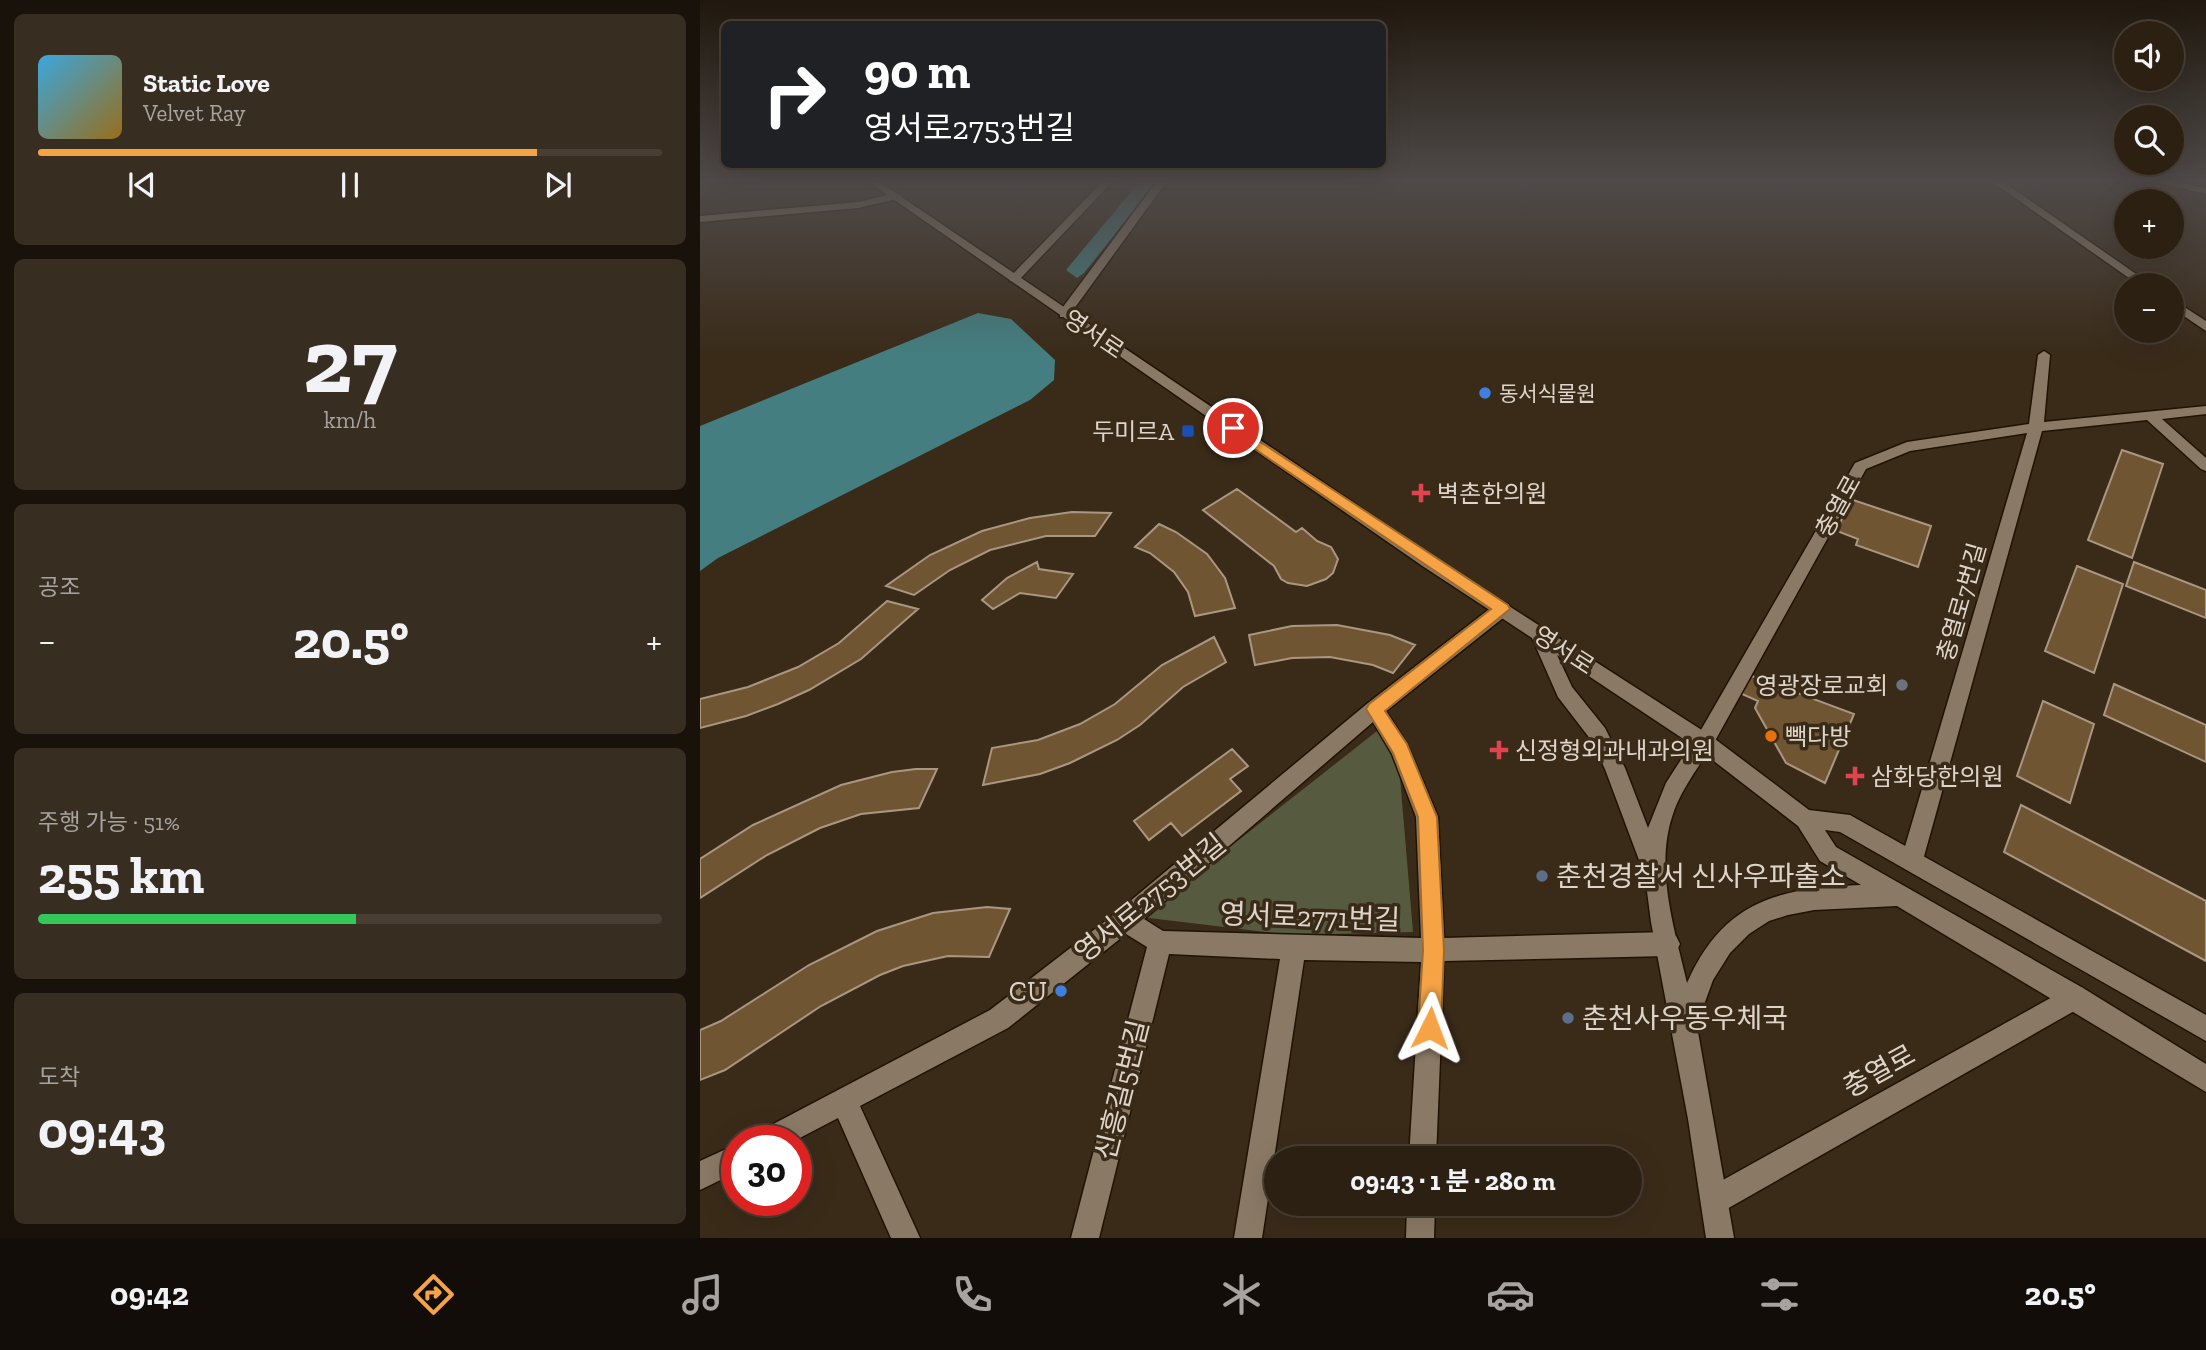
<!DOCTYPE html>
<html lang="ko">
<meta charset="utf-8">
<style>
:root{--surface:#2c2013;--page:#382d21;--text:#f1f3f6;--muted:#a6a3a0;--line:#483e33;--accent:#f5a345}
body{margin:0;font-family:"Zilla Slab","Noto Sans KR",serif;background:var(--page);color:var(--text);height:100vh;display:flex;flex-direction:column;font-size:26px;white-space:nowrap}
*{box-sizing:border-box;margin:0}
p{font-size:23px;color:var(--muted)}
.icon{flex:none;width:38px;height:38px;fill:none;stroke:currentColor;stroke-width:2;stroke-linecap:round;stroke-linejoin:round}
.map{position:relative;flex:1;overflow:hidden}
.details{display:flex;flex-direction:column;gap:14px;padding:14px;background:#18120a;width:700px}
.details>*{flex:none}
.banner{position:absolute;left:21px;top:21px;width:665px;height:147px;border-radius:10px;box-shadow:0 7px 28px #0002,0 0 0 2px var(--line);background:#202124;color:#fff;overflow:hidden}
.fabs{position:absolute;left:1414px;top:21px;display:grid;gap:14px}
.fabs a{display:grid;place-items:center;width:70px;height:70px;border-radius:50%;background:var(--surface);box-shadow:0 7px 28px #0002,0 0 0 2px var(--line);font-size:35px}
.speed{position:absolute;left:21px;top:1125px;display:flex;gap:14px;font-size:35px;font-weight:700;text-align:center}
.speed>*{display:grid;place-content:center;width:91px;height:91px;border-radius:50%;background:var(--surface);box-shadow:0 7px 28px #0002,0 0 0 2px var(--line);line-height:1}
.speed .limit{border:10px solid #d22;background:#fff;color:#111}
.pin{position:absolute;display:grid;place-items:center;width:60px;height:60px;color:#fff;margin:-30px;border:4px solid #fff;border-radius:50%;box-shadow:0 2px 7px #0007}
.me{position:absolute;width:77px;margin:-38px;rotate:3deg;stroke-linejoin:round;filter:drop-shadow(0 0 5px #0008)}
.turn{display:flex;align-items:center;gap:24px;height:147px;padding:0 28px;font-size:32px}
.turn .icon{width:91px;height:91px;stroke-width:2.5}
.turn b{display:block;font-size:49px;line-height:60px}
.big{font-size:52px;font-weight:700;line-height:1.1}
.details .card{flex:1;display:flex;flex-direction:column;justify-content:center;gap:10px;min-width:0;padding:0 24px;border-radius:10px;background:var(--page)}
.details .dial{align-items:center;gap:0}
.dial b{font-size:91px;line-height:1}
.song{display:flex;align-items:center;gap:21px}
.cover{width:84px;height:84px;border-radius:10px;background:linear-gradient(135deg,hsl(200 70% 55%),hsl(40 70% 35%))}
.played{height:7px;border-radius:4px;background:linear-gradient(90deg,var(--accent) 80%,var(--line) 80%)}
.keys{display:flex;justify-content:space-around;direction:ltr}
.heat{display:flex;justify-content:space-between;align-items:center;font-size:38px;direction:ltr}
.charge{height:10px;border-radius:5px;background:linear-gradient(90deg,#34c759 51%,var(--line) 0)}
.trip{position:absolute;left:564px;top:1146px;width:378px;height:70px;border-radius:35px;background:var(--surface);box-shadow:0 7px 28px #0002,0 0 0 2px var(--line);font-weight:700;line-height:70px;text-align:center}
.dock{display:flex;height:112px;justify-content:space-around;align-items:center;background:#120d08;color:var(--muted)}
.dock .icon{width:49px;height:49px}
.dock .on{color:var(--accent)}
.dock b{font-size:32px;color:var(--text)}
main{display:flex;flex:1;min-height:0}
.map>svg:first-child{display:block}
.green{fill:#565b40}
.water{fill:#447e80}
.building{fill:#705533;stroke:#a99782;stroke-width:2}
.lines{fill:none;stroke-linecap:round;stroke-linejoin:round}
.street-casing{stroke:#201303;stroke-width:3}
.secondary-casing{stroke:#201303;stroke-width:3}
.street{fill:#8a7965;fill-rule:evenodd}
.secondary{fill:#8a7965;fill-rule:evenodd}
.route{fill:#f5a345;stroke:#9f6a2d;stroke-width:2}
.shop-dot{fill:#3f7fe0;stroke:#3a2b19;stroke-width:2.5}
.transit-dot{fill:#1a4fb4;stroke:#3a2b19;stroke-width:2.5}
.health-dot{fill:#e0444e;stroke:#3a2b19;stroke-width:2.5}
.worship-dot{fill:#6b7280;stroke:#3a2b19;stroke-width:2.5}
.food-dot{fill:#e8710a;stroke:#3a2b19;stroke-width:2.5}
.service-dot{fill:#5c6f8a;stroke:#3a2b19;stroke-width:2.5}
.labels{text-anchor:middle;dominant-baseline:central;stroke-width:7;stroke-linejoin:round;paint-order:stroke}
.far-poi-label{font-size:21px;fill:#ded5ca;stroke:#3a2b19;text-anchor:start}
.street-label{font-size:24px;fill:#ded5ca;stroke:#3a2b19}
.poi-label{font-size:24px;fill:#ded5ca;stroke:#3a2b19;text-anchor:start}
.near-poi-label{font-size:28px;fill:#ded5ca;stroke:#3a2b19;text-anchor:start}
.near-street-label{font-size:28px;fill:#ded5ca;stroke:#3a2b19}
</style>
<main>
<section class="details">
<div class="card">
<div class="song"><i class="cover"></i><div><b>Static Love</b><p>Velvet Ray</p></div></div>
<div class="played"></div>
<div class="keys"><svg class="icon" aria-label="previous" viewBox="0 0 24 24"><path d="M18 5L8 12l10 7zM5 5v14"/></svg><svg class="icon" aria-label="pause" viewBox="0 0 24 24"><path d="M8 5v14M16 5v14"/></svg><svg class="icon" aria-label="next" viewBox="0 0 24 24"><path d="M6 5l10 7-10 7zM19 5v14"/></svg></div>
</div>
<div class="card dial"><b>27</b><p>km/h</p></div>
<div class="card"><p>공조</p>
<div class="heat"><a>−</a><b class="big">20.5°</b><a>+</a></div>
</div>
<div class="card"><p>주행 가능 · 51%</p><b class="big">255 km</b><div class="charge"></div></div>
<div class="card"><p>도착</p><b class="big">09:43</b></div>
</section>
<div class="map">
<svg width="1506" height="1238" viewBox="0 0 1506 1238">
<rect width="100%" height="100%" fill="#3a2b19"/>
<!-- green -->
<path class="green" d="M677,731L698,754L713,932L591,935L441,917Z"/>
<!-- water -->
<path class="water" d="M440,181H457L384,273L377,278L366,270Z
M278,313L311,319L355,360L354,380L330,400L18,558L0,571V426Z"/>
<!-- building -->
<path class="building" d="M1422,450L1463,464L1432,558L1388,540Z
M537,489L596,532L602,528L617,541L631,547L638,559L633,573L626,579L607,586L588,583L581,579L574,566L503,510Z
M1150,499L1231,526L1218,567L1156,545L1158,539L1137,531Z
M372,512L411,513L395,536H346L290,550L250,570L214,595L186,586L230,555L282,531L330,518Z
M459,524L476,532L507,554L525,578L535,608L495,616L488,592L474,572L450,553L435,547Z
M337,562L339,569L373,574L356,598L320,593L293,609L282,600L307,578Z
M1434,562L1506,590V618L1426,586Z
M1377,566L1423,584L1394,673L1345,651Z
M187,601L218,609L161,659L109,690L78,704L46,716L0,728V699L48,687L98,667L139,643Z
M637,625L690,635L715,645L693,673L673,665L630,657L592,658L555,665L549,635L592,626Z
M514,637L526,662L483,687L440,725L417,740L370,763L340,774L283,785L292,748L338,740L380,724L415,704L462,665Z
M1049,675L1154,714L1125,783L1086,763L1055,708L1058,701L1042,694Z
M1414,684L1506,725V762L1404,715Z
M1343,701L1394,724L1370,803L1317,776Z
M532,749L548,766L530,779L541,791L482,836L471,823L449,840L434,821Z
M216,769H237L219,808L161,814L120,828L67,855L0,898V859L53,825L141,785L192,772Z
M1321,805L1506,901V961L1304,852Z
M287,907L310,909L289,957L248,956L203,966L180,975L121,1006L25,1070L0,1080V1030L21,1021L109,965L177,931L233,913Z"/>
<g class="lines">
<!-- street casing -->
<g class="street-casing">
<path id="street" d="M403,181H413L318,281H310V277Z
M457,181H467L368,317H360V311Z
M1291,181H1302L1452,285H1439Z
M1453,181H1471L1506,188V194Z
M197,193L202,196L201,198L158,208L0,222V216L158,202Z
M1472,299L1506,321V331L1472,308Z
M1344,351L1350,355L1344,422L1506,406V414L1462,419L1506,458V471L1501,469L1447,420L1342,431L1223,860L1220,867L1212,870L1204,867L1201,860L1327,433L1210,451L1166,469L1011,748L1004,750L997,748L994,742L1155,463L1207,442L1329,424L1338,355Z
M802,602L808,604L811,609L808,614L686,711L707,744L738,817L744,938L968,932L976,936L980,944L976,952L968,956L744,961L736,1158H709L721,962L604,960L562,1238H534L580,959L469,954L399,1238H371L447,947L426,934L308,1028L160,1106L220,1238H191L138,1118L94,1141H54L58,1132L290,1010L417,912L668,703L796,604ZM673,722L692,754L716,817L721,938L463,931L444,919Z
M1374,985L1383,988L1386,997L1383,1006L1025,1210L1015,1214L1005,1210L1001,1200L1005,1190Z
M37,1144V1172L0,1190V1161Z
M707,1204H735L734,1238H706Z"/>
</g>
<!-- secondary casing -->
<g class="secondary-casing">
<path id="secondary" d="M167,181H178L736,559L1011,736L1109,810L1150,815L1506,1015V1041L1140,832L1125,830L1136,847L1383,988L1506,1064V1092L1197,906L1114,910L1088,915L1069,921L1049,934L1030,953L1013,980L1005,1002L1003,1022L998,1032L1034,1238H1006L988,1119L951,922L945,876L905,769L891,740L858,697L832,638L724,567ZM857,655L991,744L966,783L948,828L925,768L905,728L872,687ZM1006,755L1098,826L1120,861L1161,885C1078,888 1023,901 987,983C975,931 955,870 972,817C979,794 993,775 1006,755Z"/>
</g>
<!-- street -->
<use href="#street" class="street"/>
<!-- secondary -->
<use href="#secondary" class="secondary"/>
</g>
<!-- sky -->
<linearGradient id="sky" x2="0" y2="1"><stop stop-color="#20180e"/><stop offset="0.51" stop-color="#4f4a49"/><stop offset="1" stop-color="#4f4a49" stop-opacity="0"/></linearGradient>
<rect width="1506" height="354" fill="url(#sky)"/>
<!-- route -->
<path class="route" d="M533,424L808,605L810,609L685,711L707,744L737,817L744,950L741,1028L738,1036L730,1039L722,1036L718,1028L723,950L718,817L693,753L666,709L669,704L791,609L528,431V425Z"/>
<!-- markers -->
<g class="shop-dot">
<circle cx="785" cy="393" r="7"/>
<circle cx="361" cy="991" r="7"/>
</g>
<rect class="transit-dot" x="481" y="424" width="14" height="14" rx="3.5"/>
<g class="health-dot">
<path d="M717.5 482.5h7v7h7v7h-7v7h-7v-7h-7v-7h7z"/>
<path d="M795.5 739.5h7v7h7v7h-7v7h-7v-7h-7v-7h7z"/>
<path d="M1151.5 765.5h7v7h7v7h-7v7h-7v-7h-7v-7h7z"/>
</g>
<circle class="worship-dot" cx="1202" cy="685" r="7"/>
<circle class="food-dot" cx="1071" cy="736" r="7"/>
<g class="service-dot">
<circle cx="842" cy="876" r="7"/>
<circle cx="868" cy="1018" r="7"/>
</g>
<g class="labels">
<!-- far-poi labels -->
<g class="far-poi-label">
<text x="799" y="393">동서식물원</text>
</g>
<!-- street labels -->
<g class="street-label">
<text transform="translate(394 334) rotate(34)">영서로</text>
<text transform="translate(1138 506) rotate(-61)">충열로</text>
<text transform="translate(1261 602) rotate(-74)">충열로7번길</text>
<text transform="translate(864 650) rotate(33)">영서로</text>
</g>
<!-- poi labels -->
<g class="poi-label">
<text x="474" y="431" text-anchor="end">두미르A</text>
<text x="737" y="493">벽촌한의원</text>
<text x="1188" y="685" text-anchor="end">영광장로교회</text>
<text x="1085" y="736">빽다방</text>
<text x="815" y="750">신정형외과내과의원</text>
<text x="1171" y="776">삼화당한의원</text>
</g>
<!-- near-poi labels -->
<g class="near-poi-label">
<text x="856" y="876">춘천경찰서 신사우파출소</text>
<text x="347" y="991" text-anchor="end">CU</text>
<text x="882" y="1018">춘천사우동우체국</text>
</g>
<!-- near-street labels -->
<g class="near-street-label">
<text transform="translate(450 898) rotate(-39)">영서로2753번길</text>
<text transform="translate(610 917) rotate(2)">영서로2771번길</text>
<text transform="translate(1179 1071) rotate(-29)">충열로</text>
<text transform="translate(422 1090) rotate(-76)">신흥길5번길</text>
</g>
</g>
</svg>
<div class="fabs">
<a><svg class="icon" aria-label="sound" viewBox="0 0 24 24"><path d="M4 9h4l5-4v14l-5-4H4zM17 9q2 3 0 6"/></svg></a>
<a><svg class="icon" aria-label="search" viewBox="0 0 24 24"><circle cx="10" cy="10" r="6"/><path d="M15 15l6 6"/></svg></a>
<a>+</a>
<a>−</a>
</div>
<div class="speed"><div class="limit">30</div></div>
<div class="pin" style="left:533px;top:428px;background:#d93025"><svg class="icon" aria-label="arrive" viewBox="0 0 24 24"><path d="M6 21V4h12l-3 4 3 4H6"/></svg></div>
<svg class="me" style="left:730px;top:1028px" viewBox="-20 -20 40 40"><path d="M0-17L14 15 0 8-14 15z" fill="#f5a345" stroke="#fff" stroke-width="4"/></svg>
<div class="trip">09:43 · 1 분 · 280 m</div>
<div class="banner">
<div class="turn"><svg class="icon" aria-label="right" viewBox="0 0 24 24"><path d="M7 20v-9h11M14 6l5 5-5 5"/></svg><div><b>90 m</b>영서로2753번길</div></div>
</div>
</div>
</main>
<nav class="dock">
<b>09:42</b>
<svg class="icon on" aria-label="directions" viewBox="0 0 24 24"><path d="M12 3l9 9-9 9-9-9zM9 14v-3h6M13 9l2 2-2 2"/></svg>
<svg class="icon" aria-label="music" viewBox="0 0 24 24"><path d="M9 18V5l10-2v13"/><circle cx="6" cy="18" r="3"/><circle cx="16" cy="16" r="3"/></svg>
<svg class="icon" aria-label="phone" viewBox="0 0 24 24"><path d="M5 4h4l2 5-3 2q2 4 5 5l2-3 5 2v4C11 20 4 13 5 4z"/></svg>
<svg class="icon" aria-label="climate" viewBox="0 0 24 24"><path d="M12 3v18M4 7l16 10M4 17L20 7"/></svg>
<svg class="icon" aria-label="car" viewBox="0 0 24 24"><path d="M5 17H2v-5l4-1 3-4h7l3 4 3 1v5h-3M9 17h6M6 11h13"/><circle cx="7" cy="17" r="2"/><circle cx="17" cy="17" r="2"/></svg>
<svg class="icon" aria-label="filters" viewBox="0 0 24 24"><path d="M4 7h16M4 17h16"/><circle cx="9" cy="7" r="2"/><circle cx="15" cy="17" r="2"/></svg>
<b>20.5°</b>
</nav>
